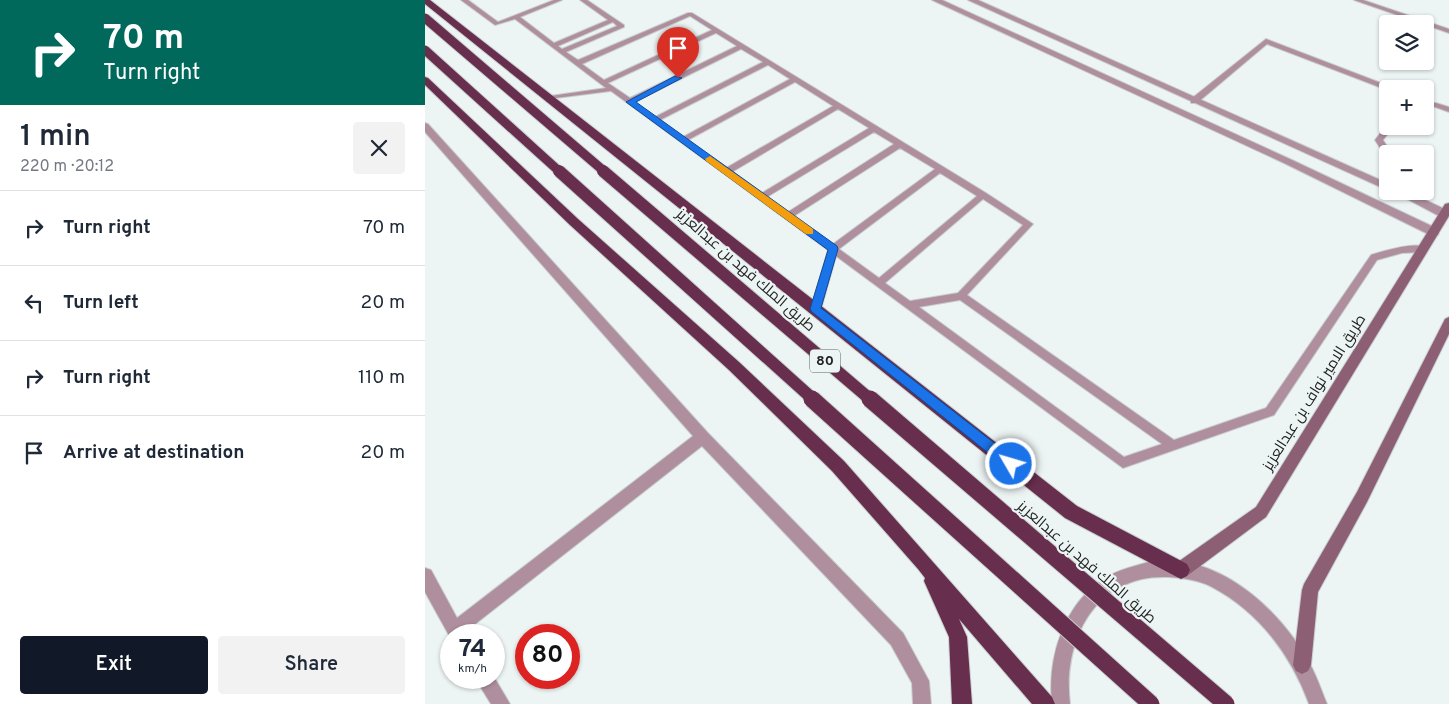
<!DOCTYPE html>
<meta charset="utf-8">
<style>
:root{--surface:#fff;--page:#f2f2f3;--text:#1f2937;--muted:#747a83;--line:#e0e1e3;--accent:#111827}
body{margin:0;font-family:Overpass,Cairo,sans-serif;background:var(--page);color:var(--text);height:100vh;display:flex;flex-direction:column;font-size:19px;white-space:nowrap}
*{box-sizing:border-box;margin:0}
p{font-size:16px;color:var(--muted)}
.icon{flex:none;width:28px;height:28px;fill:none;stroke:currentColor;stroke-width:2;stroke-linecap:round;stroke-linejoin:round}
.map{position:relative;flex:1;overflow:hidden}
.panel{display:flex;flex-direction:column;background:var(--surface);width:425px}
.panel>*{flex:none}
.guide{background:#00695c;color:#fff;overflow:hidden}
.controls{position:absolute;left:954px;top:15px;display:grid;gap:10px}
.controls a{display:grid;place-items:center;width:55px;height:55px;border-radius:5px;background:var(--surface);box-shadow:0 1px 4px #0004;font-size:25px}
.speed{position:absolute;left:15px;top:624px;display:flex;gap:10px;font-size:25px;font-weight:700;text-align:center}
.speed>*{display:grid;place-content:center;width:65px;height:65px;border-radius:50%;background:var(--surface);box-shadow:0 1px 4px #0004;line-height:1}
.speed small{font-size:12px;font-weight:400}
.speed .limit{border:8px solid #d22;background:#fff;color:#111}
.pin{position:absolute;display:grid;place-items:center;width:42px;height:42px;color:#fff;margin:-51px -21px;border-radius:50% 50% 50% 0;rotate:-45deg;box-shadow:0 0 5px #0007}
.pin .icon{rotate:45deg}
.me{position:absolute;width:55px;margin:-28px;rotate:308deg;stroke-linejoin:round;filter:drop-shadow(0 0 4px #0008)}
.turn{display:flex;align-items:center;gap:18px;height:105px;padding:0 20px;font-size:22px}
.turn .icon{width:65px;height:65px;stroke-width:2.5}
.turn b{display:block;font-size:35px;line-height:42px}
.round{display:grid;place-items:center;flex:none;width:52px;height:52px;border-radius:5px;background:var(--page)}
.headline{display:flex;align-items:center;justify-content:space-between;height:85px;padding:0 20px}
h1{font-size:30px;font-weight:600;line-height:38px}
.primary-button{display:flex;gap:10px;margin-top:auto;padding:10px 20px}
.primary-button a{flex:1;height:58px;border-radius:5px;background:var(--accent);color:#fff;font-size:20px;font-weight:600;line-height:58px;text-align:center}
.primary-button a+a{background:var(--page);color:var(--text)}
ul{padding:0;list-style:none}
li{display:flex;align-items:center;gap:15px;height:75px;padding:0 20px;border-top:1px solid var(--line)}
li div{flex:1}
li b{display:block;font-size:19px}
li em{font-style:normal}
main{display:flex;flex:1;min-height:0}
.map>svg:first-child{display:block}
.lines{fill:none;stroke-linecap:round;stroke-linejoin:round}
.service-casing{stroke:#c8cece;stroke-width:2}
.minor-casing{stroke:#c8cece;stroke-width:2}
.tertiary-casing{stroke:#c8cece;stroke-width:2}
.secondary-casing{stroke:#c8cece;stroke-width:2}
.trunk-casing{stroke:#c8cece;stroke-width:2}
.service{fill:#af8f9e;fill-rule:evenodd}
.minor{fill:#af8f9e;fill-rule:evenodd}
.tertiary{fill:#af8f9e;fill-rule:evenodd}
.secondary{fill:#8c5f75;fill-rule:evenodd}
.trunk{fill:#672e4d;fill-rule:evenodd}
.trunk-bridge-far2-casing{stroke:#c8cece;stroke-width:11;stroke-linecap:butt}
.trunk-bridge-far1-casing{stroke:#c8cece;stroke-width:14;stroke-linecap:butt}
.trunk-bridge-casing{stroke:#c8cece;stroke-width:19;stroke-linecap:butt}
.trunk-bridge-far2{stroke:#672e4d;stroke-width:9}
.trunk-bridge-far1{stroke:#672e4d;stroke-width:12}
.trunk-bridge{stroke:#672e4d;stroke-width:17}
.route{fill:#1a73e8;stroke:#114b97}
.slow{fill:#f59e0b}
.labels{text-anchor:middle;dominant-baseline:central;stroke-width:4.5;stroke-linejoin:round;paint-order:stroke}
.shield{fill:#edf4f4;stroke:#5e6161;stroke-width:1}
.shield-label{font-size:14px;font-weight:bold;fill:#202222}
.street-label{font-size:15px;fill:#202222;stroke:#edf4f4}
</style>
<main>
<section class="panel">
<div class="guide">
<div class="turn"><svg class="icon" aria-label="right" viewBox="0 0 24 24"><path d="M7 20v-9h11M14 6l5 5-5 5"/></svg><div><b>70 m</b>Turn right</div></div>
</div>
<div class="headline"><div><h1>1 min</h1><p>220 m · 20:12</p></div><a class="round"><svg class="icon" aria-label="close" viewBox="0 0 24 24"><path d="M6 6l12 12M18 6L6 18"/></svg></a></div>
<ul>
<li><svg class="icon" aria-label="right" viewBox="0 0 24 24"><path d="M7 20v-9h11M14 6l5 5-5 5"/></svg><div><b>Turn right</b></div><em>70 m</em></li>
<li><svg class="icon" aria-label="left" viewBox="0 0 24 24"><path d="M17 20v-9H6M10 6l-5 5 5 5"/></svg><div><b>Turn left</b></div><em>20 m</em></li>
<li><svg class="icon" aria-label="right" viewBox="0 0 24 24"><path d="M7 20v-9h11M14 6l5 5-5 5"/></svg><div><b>Turn right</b></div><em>110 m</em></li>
<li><svg class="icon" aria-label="arrive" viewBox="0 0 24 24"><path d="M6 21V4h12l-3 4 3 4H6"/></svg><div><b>Arrive at destination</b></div><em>20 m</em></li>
</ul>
<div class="primary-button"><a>Exit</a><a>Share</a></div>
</section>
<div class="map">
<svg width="1024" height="704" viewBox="0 0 1024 704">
<rect width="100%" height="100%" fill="#edf4f4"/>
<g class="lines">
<defs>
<path id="service" d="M 36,0 L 43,0 L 73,22 L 129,0 L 137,0 L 95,17 L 129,43 L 183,20 L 155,0 L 162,0 L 199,25 L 199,27 L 141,52 L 153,60 L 263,13 L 267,13 L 561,193 L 608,224 L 542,295 L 749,440 L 841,408 L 946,255 C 958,251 995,240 1003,249 L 999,252 L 977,253 L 952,260 L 849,415 L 698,468 L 411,256 L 396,309 L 394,312 L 388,312 L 386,309 L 403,250 L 186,91 L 123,99 L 123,97 L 125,96 L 181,88 L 90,19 L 70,25 ZM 265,16 L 287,30 L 179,80 L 157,64 ZM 188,22 L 192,26 L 137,49 L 133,46 ZM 291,33 L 312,46 L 205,98 L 183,83 ZM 316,49 L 338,62 L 230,117 L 209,102 ZM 343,65 L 365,79 L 258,137 L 235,120 ZM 370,82 L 408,106 L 301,168 L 263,140 ZM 413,109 L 444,128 L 337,193 L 307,172 ZM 449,132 L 469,144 L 363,212 L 342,197 ZM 475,148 L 510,169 L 408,244 L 369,216 ZM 515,173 L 552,196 L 454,278 L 414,249 ZM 558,199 L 598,225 L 533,293 L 485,301 L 460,283 ZM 535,300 L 737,444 L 699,457 L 494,307 Z
M 929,0 L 938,0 L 1024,29 L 1024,33 Z
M 841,39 L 969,88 L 970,89 L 962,90 L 842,44 L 772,103 L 766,103 L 766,99 Z
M 1000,103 L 1011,103 L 1024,107 L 1024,112 L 1010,107 L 1000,107 Z
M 962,124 L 962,126 L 969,126 L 958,140 L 967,154 L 962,154 L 962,156 L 960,156 L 950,140 Z
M 985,191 L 993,191 L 1001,203 L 1000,205 L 994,205 Z"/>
<path id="minor" d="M 507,0 L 517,0 L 867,160 L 1013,229 L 1014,232 L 1013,235 L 1005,235 L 861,164 Z
M 543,0 L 553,0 L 962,183 L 962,190 Z
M 0,123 L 3,124 L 283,433 L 478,633 L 504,681 L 506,704 L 488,704 L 487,683 L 466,645 L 277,446 L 40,632 L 41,635 L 26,635 L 26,639 L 0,592 L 0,568 L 6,570 L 32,618 L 268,436 L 0,132 Z
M 967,191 L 981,191 L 1024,211 L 1024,216 L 1016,217 Z
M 69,677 L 85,704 L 66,704 L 50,678 Z"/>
<path id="tertiary" d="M 727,561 C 737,561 748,561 758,562 C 813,570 863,621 887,668 C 893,680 897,692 902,704 L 884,704 C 866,655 834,612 787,587 C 774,580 758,578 743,577 C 671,574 637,639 645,704 L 627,704 C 622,658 639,603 680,578 C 694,569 711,566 727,561 Z"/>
<path id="secondary" d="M 1024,203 L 1024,216 L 841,517 L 762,576 L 756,578 L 750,576 L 748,570 L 750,564 L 831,507 L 1020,204 Z
M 1024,317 L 1024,334 L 942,502 L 893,592 L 886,665 L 883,671 L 877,674 L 871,671 L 868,665 L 877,590 L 879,584 L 932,492 L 1020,319 Z"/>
<path id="trunk" d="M 0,0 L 5,0 L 652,506 L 762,564 L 765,570 L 762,576 L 756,579 L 750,576 L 640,518 L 0,4 Z
M 0,77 L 3,78 L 153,219 L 314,362 L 419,461 L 627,697 L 630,704 L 607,704 L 534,619 L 542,637 L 547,704 L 527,704 L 524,637 L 499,581 L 500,578 L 493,569 L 407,471 L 304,370 L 145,225 L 0,85 Z"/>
</defs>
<use href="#service" class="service-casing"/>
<use href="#minor" class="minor-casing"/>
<use href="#tertiary" class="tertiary-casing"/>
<use href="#secondary" class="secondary-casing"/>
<use href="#trunk" class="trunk-casing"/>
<use href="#service" class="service"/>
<use href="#minor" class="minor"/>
<use href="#tertiary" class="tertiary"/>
<use href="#secondary" class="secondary"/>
<use href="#trunk" class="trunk"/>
<defs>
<path id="trunk-bridge-far2" d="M 0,18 L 180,172
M 0,50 L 135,172"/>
<path id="trunk-bridge-far1" d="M 134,171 L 389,400
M 178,171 L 446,400"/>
<path id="trunk-bridge" d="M 387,399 L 726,704
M 445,399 L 801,704"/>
</defs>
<use href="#trunk-bridge-far2" class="trunk-bridge-far2-casing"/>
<use href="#trunk-bridge-far1" class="trunk-bridge-far1-casing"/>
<use href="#trunk-bridge" class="trunk-bridge-casing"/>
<use href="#trunk-bridge-far2" class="trunk-bridge-far2"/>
<use href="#trunk-bridge-far1" class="trunk-bridge-far1"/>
<use href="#trunk-bridge" class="trunk-bridge"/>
</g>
<path class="route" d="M 250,76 L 257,78 L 211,102 L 412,246 L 413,249 L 396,308 L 591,460 L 593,464 L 591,468 L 586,470 L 582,468 L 387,312 L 385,309 L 403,250 L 201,102 Z"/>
<path class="slow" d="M 285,156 L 388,229 L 388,234 L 381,234 L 281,161 L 280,159 Z"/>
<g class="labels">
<rect class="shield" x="385" y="349.5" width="30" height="23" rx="4"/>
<g class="shield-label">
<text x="400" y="361">80</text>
</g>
<g class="street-label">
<text transform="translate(320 271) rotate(41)">طريق الملك فهد بن عبدالعزيز</text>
<text transform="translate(890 393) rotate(-58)">طريق الامير نواف بن عبدالعزيز</text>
<text transform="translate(661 563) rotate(41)">طريق الملك فهد بن عبدالعزيز</text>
</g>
</g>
</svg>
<div class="controls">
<a><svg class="icon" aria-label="layers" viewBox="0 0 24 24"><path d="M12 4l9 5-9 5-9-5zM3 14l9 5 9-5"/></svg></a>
<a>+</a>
<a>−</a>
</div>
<div class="speed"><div>74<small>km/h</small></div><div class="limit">80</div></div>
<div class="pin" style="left:253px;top:78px;background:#d93025"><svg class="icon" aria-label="arrive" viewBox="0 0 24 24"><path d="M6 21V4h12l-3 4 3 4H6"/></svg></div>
<svg class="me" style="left:586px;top:464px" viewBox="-20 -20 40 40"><circle r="17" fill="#1a73e8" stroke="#fff" stroke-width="3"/><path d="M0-11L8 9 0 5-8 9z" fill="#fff"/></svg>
</div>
</main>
